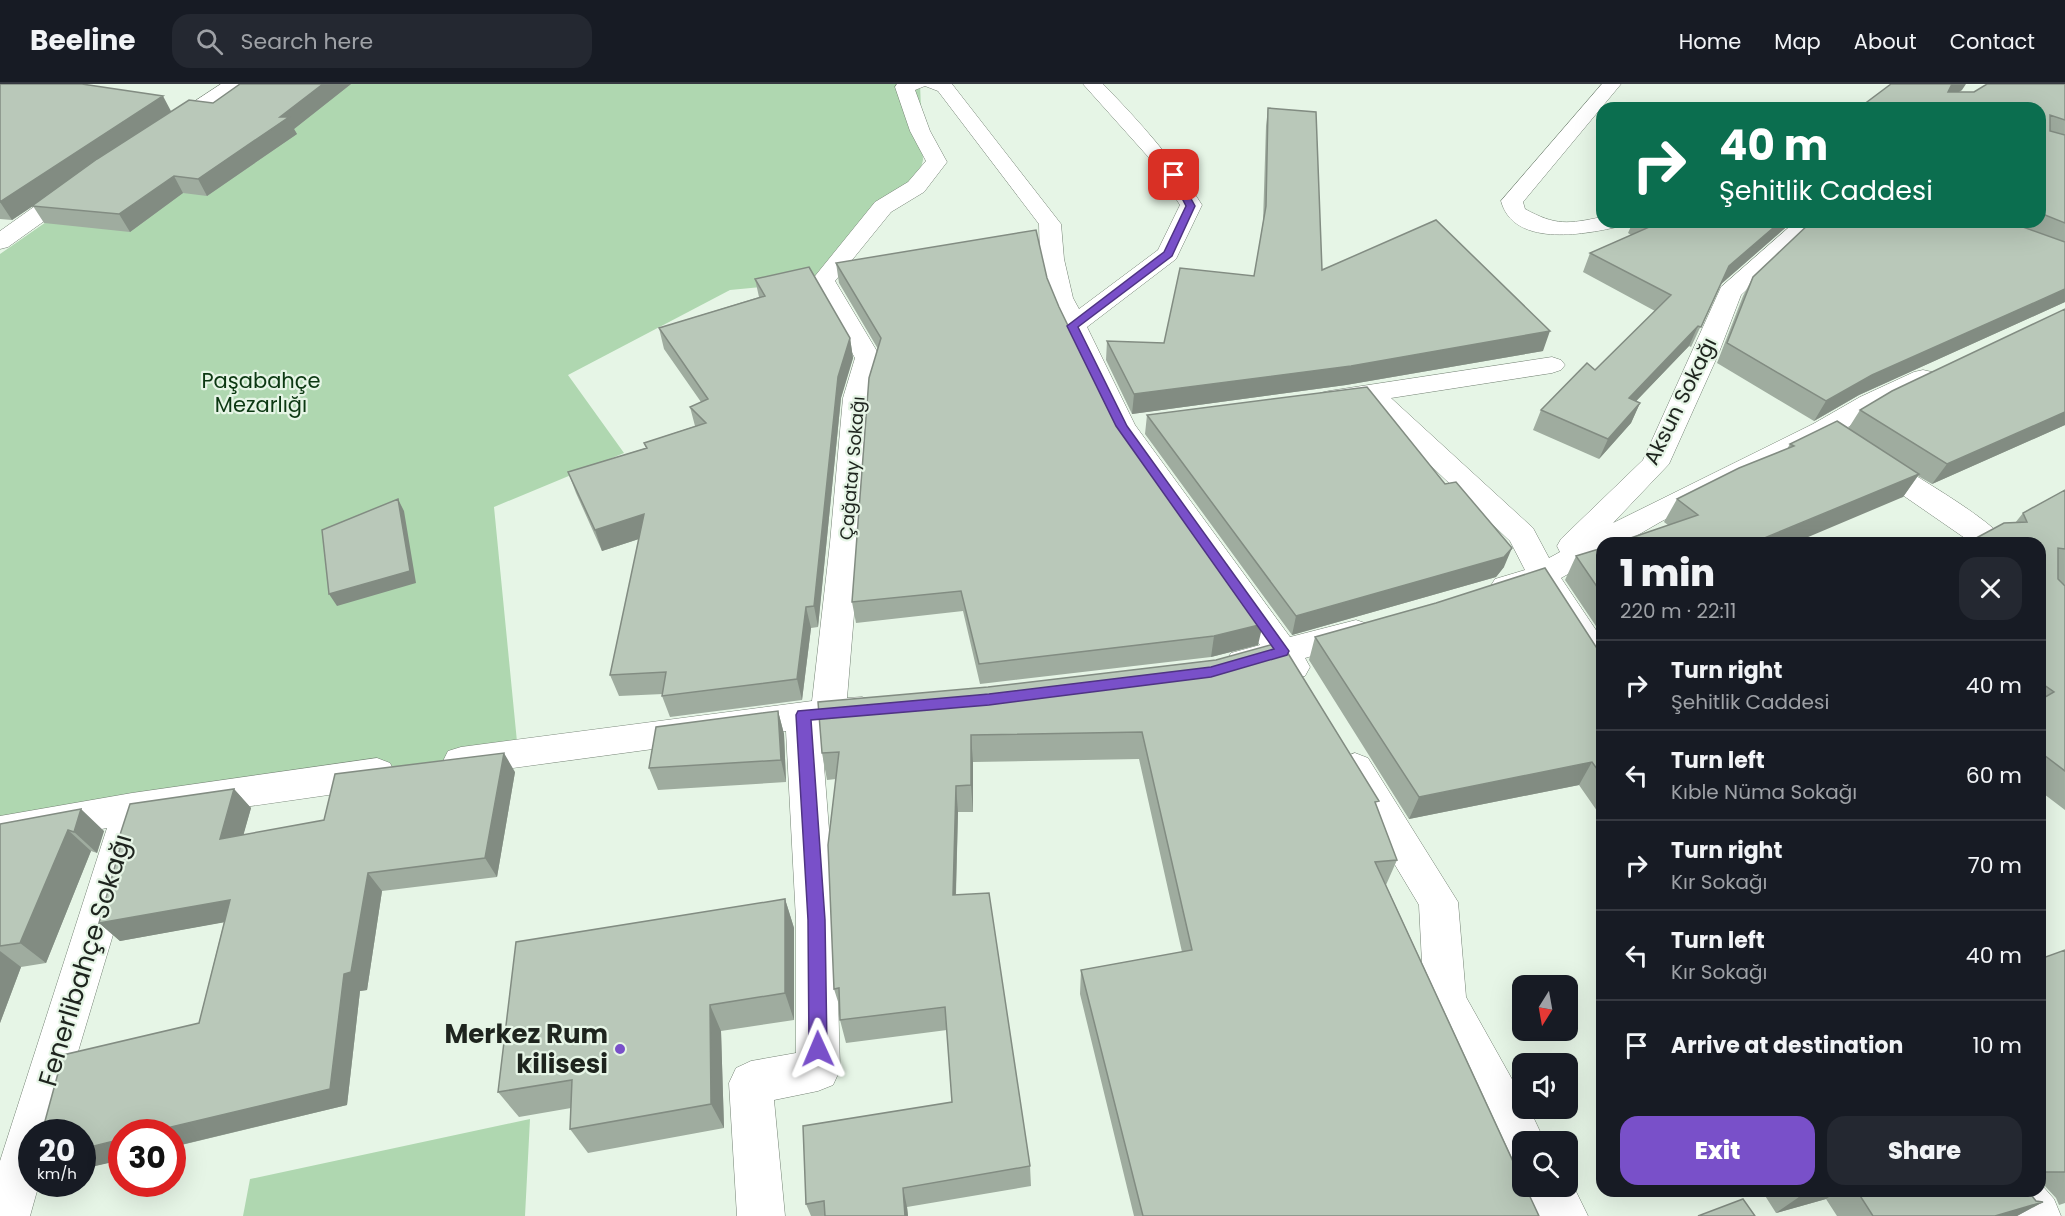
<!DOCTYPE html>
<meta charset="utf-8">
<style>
:root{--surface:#171b24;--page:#242831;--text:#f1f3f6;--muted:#9ea1a6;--line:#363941;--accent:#7950c9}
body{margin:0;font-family:Poppins,sans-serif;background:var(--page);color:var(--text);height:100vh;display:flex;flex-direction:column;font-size:22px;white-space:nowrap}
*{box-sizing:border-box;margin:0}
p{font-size:20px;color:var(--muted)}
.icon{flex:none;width:33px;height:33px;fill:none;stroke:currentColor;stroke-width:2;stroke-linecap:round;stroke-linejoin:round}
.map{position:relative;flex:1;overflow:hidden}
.details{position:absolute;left:1596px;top:453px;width:450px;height:660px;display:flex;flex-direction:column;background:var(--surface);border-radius:18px;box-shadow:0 6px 24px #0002}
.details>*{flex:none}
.top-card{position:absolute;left:1596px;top:18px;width:450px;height:126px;border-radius:18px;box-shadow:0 6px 24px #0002;background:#0b6e4f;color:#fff;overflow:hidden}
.needle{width:39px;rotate:191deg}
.buttons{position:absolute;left:1512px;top:891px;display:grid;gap:12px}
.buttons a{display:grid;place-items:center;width:66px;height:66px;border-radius:12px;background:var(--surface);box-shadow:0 6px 24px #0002;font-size:30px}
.speed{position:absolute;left:18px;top:1035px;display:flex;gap:12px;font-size:30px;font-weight:700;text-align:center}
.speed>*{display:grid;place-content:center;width:78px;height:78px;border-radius:50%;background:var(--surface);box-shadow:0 6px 24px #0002;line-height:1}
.speed small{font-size:15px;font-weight:400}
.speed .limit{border:9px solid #d22;background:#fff;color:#111}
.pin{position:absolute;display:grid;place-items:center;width:51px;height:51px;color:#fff;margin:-26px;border-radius:12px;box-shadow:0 3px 9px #0006}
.me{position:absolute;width:66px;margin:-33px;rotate:359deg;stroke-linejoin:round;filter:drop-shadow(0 0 4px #0008)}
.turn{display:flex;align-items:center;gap:21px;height:126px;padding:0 24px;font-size:27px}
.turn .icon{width:78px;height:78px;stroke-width:2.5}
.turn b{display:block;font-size:42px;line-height:51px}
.round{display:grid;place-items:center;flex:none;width:63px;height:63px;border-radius:18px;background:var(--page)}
.summary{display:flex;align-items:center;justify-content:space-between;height:102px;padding:0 24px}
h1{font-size:36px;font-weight:800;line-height:45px}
.primary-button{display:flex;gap:12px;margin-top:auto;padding:12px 24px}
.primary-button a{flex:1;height:69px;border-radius:18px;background:var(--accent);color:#fff;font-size:24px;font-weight:800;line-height:69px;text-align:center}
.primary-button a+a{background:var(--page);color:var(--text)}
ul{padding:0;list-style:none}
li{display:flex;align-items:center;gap:18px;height:90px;padding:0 24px;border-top:2px solid var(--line)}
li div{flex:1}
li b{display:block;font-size:22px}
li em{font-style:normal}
header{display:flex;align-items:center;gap:36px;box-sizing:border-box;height:84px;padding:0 30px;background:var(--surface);border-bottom:2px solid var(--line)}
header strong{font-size:28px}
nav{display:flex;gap:33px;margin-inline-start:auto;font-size:21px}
.search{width:420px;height:54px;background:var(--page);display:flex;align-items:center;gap:15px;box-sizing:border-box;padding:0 21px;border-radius:18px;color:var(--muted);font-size:22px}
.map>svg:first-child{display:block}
.green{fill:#afd7b0}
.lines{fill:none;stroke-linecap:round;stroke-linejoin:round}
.minor-casing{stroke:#748274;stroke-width:1}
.minor{fill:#fff;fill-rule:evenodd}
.wall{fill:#9fac9f}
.shaded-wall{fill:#828c82}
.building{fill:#b9c8b9;stroke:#828c82;stroke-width:1.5}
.route{fill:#7950c9;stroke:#4f3483;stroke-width:1.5}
.poi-dot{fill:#7950c9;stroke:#e6f5e6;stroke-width:2}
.labels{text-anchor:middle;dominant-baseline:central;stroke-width:4.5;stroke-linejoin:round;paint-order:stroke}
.far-street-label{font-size:18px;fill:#1e241e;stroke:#e6f5e6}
.park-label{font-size:21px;fill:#0c3812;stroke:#e6f5e6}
.street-label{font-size:21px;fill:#1e241e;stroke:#e6f5e6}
.near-street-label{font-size:26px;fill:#1e241e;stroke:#e6f5e6}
.near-poi-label{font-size:26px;font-weight:bold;fill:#1e241e;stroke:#e6f5e6;text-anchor:end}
</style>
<header>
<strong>Beeline</strong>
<div class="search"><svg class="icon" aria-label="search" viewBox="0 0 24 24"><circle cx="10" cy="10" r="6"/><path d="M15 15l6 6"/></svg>Search here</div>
<nav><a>Home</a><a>Map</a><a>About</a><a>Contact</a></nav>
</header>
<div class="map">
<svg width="2065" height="1132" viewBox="0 0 2065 1132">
<rect width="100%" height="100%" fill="#e6f5e6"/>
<path class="green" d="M 245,0 L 920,0 L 923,76 L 916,103 L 823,197 L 730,206 L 568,291 L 624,369 L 494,423 L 518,668 L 0,751 L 0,170 Z
M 530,1035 L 525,1132 L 243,1132 L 250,1095 Z"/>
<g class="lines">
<defs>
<path id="minor" d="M 221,0 L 243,0 L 177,46 L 163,46 L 160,42 L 163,38 Z
M 897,0 L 952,0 L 1061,140 L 1064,175 L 1073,214 L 1079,225 L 1158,166 L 1180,121 L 1151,76 L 1083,0 L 1103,0 C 1140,38 1174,76 1202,121 L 1176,175 L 1087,243 L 1135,341 L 1290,553 L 1356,536 L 1368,540 L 1372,548 L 1368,556 L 1305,574 L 1310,583 L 1305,592 C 1290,596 1283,595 1274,582 L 1243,590 L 1231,587 L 1226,578 L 1231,569 L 1260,561 L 1108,342 L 1064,248 L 1060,242 L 1061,240 L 1049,214 L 1040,175 L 1039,140 L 938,7 L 925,2 L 915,6 L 930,47 L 947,78 L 924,108 L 891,128 L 835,197 L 881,274 L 869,314 L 860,459 L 847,614 L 862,613 L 874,617 L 879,626 L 874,635 L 862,639 L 821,643 L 836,836 L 840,986 L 833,1001 L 818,1007 L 774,1016 L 785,1132 L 737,1132 L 729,999 L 736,984 L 751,977 L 796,969 L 796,836 L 786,647 L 461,691 L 448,687 L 443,677 L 448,667 L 461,663 L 812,617 L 830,459 L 843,314 L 855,274 L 811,197 L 875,118 L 908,98 L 926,77 L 910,47 L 895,3 Z
M 1602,0 L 1621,0 L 1523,118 L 1525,125 C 1556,142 1568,140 1602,133 L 1602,138 L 1620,138 L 1617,143 C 1582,151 1513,163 1501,117 Z
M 74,99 L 82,100 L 85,105 L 82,110 L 8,163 L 0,165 L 0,147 L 66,100 Z
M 1795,138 L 1819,138 L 1741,211 L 1718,271 L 1669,380 L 1613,439 L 1813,340 L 1860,313 L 1914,288 L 1923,286 L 1932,288 L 1936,294 L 1932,300 L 1878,325 L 1833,352 L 1662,437 L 1624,459 L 1602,459 L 1602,471 L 1561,494 L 1602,555 L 1602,595 L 1590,591 L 1536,505 L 1506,514 L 1495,511 L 1490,503 L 1495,495 L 1525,486 L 1510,457 L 1364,318 L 1329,323 L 1320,321 L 1316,315 L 1320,309 L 1329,307 L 1552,273 L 1561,276 L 1565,281 L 1561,286 L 1552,289 L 1391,314 L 1533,444 L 1549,474 L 1560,468 L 1557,462 L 1561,455 L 1643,376 L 1721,203 Z
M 1872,368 L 1882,371 C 1910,389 1992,435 2007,459 L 1972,459 L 1862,383 L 1858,377 L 1862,371 Z
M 1355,669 L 1368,674 L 1458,818 L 1466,913 L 1522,1013 L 1522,1024 L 1529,1024 L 1545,1058 L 1522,1058 L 1522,1080 L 1507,1074 L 1424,917 L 1419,821 L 1337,684 L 1342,674 Z
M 377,674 L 390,679 L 395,689 L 390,699 L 377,704 L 147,737 L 54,1048 L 32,1048 L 32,1100 L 39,1100 L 30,1132 L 0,1132 L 0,1077 L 107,744 L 0,764 L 0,732 L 132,709 Z
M 1568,1091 L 1588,1132 L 1539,1132 L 1525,1102 L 1568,1102 Z
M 2040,1099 L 2054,1115 L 2061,1132 L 2007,1132 L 2000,1123 L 1993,1107 L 2040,1107 Z"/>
</defs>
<use href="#minor" class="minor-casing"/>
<use href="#minor" class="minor"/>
</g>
<path class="wall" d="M 0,0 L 171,28 L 213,19 L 240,0 L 351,0 L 294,45 L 297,50 L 207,112 L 183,109 L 130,148 L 44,139 L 33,122 L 12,136 L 0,135 Z
M 2065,0 L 2065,218 L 1859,311 L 1814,337 L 1717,279 L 1743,212 L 1753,193 L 1811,138 L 2040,138 L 2040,24 L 1859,24 L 1962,6 L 1959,8 L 1974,8 Z
M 1268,24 L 1322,186 L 1543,267 L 1346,301 L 1132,330 L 1106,276 L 1107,257 L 1164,259 L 1254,192 L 1263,138 L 1266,42 Z
M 1633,138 L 1792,138 L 1720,201 L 1691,263 L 1689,262 L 1636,317 L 1640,319 L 1631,339 L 1599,375 L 1533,346 L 1541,326 L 1595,286 L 1655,227 L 1583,188 L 1590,169 L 1631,151 L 1628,149 Z
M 836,179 L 1047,194 L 1059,223 L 1107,322 L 1258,561 L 1211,573 L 980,600 L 963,527 L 856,539 L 852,518 L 878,265 L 839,199 Z
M 755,195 L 850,254 L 853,274 L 841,314 L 818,543 L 811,544 L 802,616 L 670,633 L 662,612 L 663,610 L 619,612 L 610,591 L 639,455 L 602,467 L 576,409 L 568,388 L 646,364 L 644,359 L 695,342 L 690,323 L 701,318 L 664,265 L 659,244 L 759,213 Z
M 2065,225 L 2065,341 L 1932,400 L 1918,392 L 1903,413 L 1668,441 L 1664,438 L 1677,415 L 1787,365 L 1790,360 L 1848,345 L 1860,326 Z
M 1147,331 L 1504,483 L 1496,493 L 1292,551 L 1145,350 Z
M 2065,406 L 2065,726 L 2040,707 L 2040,459 L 2015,439 L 2023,429 Z
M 1602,464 L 1602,551 L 1565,496 L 1576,472 Z
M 1315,553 L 1602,569 L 1602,734 L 1579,701 L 1409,735 L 1309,576 Z
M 1216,576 L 1377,723 L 1397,776 L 1386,801 L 1539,1132 L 1134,1132 L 1080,910 L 1081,886 L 1182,868 L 1139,675 L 973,678 L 973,728 L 958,728 L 956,811 L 1030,1082 L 1031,1102 L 907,1123 L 908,1132 L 811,1132 L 806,1120 L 952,1018 L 947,946 L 846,959 L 840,936 L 840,924 L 834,905 L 836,695 L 827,696 L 822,669 L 988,603 Z
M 778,627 L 784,650 L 786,698 L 658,706 L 649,684 Z
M 515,688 L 497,793 L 382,807 L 367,906 L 360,907 L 347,1021 L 82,1085 L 82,1048 L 199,939 L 224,838 L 120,857 L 99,839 L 120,766 L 116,763 L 234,705 L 251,724 L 243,751 L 324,736 Z
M 0,740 L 104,747 L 97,769 L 91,767 L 46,879 L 21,883 L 0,939 Z
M 785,815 L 794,844 L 794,936 L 721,947 L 724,1044 L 588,1069 L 570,1045 L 571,1024 L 519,1033 L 498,1008 Z
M 2065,866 L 2065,1119 L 2059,1121 L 2056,1114 L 2044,1101 L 2040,1104 L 2040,875 Z
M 1762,1107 L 2028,1107 L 2036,1117 L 2043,1118 L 2017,1132 L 1837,1132 L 1826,1115 L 1776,1129 Z"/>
<path class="shaded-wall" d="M 323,0 L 351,0 L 294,45 L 297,50 L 207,112 L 198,95 Z
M 1952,0 L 1966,0 L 1962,6 L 1942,18 Z
M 163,12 L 172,29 L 12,136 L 0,118 Z
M 174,92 L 183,109 L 130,148 L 119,130 Z
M 1780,138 L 1792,138 L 1720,201 L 1729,182 Z
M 2065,205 L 2065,218 L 1859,311 L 1814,337 L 1826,317 L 1872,291 Z
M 1698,242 L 1689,262 L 1620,334 L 1629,314 Z
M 1550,247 L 1543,267 L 1346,301 L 1132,330 L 1134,310 Z
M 850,254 L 853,274 L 841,314 L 818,543 L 814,522 L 838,293 Z
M 1640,319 L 1631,339 L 1599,375 L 1608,355 Z
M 2065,328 L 2065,341 L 1932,400 L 1947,380 Z
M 1919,390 L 1903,413 L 1794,459 L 1759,459 L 1762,455 Z
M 398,415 L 404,427 L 416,499 L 337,522 L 329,510 Z
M 644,430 L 651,451 L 602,467 L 595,446 Z
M 1512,464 L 1504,483 L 1496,493 L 1292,551 L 1296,532 Z
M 806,523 L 811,544 L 802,616 L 797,595 Z
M 1263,540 L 1258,561 L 1211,573 L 1214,552 Z
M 778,627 L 784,650 L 786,698 L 781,676 Z
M 971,651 L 973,678 L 973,728 L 971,701 Z
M 504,669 L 515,688 L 497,793 L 485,774 Z
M 1592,678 L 1579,701 L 1409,735 L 1419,713 Z
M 956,702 L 958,728 L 955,836 L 953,811 Z
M 234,705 L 251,724 L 237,774 L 220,755 Z
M 81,725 L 104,747 L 97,769 L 74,748 Z
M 68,746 L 91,767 L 46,879 L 20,859 Z
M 368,789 L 382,807 L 367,906 L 360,907 L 347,1021 L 172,1063 L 172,1048 L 150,1048 L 344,890 Z
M 785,815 L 794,844 L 794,936 L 785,909 Z
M 230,816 L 248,834 L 120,857 L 99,839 Z
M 0,867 L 21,883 L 0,939 Z
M 710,921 L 721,947 L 724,1044 L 711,1020 Z
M 122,1055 L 122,1076 L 82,1085 L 82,1065 Z
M 903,1104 L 907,1123 L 908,1132 L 905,1132 Z
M 1821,1107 L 1838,1107 L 1826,1115 L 1776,1129 L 1799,1113 Z
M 2043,1118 L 2017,1132 L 1995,1132 Z"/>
<path class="building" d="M 0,0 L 82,0 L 163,12 L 0,118 Z
M 240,0 L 323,0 L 280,33 L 289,33 L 198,95 L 174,92 L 119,130 L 32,122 L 97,75 L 189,16 L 213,19 Z
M 1891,0 L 1952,0 L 1948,8 L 1974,8 L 1987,0 L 2065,0 L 2065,36 L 2050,31 L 2050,47 L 2065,51 L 2065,139 L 2040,129 L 2040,24 L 1859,24 Z
M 1268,24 L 1316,28 L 1322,186 L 1436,136 L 1550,247 L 1351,282 L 1134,310 L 1107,257 L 1164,259 L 1180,184 L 1254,192 L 1266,122 Z
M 1649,138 L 1780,138 L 1729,182 L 1701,243 L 1698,242 L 1629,314 L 1640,319 L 1608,355 L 1541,326 L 1587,279 L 1595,286 L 1671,211 L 1590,169 L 1654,141 Z
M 1811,138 L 2009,138 L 2065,158 L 2065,205 L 1872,291 L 1826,317 L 1727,259 L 1753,193 Z
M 1036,146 L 1047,194 L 1059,223 L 1107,322 L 1263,540 L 1214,552 L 979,580 L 961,507 L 852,518 L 869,294 L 881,254 L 836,179 Z
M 809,183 L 850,254 L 838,293 L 814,522 L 806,523 L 797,595 L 662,612 L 666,588 L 610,591 L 644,430 L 595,446 L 568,388 L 647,364 L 644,359 L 706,339 L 690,323 L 708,315 L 659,244 L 765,212 L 755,195 Z
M 2065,225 L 2065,328 L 1947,380 L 1860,326 L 1892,307 Z
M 1367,303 L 1445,400 L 1456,398 L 1512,464 L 1504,473 L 1296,532 L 1147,331 Z
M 1837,337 L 1919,390 L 1762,455 L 1766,459 L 1616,459 L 1698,431 L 1677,415 L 1739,384 L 1794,362 L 1790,360 Z
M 2065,406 L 2065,465 L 2058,464 L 2058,495 L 2065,502 L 2065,687 L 2040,668 L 2040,616 L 2054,608 L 2040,598 L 2040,459 L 1967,459 L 2004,439 L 2027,438 L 2023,429 Z
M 398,415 L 410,487 L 329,510 L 322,446 Z
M 1602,464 L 1602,510 L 1576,472 Z
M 1545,484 L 1600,569 L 1602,569 L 1602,692 L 1592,678 L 1419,713 L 1315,553 L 1436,519 Z
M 1281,558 L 1379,717 L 1375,718 L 1397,776 L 1375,778 L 1522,1097 L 1522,1102 L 1525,1102 L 1539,1132 L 1143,1132 L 1081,886 L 1192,866 L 1142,648 L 971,651 L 971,701 L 956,702 L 953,811 L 989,809 L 1030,1082 L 903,1104 L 905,1132 L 825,1132 L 824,1117 L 806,1120 L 803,1042 L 952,1018 L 945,923 L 840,936 L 839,904 L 834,905 L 828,761 L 839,668 L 822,669 L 818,618 L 988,603 L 1216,576 Z
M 778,627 L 781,676 L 649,684 L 656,643 Z
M 504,669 L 485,774 L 368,789 L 351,888 L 344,890 L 330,1005 L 150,1048 L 122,1048 L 122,1055 L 82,1065 L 82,1048 L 42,1048 L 63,971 L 199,939 L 230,816 L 99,839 L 120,764 L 116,763 L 130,720 L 234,705 L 220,755 L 324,736 L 335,690 Z
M 81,725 L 74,748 L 68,746 L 20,859 L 0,862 L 0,740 Z
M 785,815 L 785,909 L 710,921 L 711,1020 L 570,1045 L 572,996 L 498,1008 L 516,858 Z
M 2065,866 L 2065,1088 L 2040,1088 L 2040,875 Z
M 1795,1107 L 1821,1107 L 1799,1113 Z
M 1857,1107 L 2028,1107 L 2036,1117 L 2043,1118 L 1995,1132 L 1873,1132 Z
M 1743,1115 L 1755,1132 L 1698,1132 Z"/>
<path class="route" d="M 1171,89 L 1177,89 L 1195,122 L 1172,172 L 1078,243 L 1127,342 L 1289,567 L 1287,571 L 1211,593 L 989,621 L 811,636 L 825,836 L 827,965 L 824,971 L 818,973 L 812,971 L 809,965 L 808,836 L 796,631 L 798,627 L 989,610 L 1211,583 L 1274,565 L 1116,342 L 1067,242 L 1164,168 L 1186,122 L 1170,91 Z"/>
<circle class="poi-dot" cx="620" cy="965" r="6"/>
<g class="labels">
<g class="far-street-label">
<text transform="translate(852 384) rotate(-85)">Çağatay Sokağı</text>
</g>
<g class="park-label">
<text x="261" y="296">Paşabahçe<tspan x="261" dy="24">Mezarlığı</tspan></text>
</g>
<g class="street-label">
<text transform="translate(1680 317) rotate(-64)">Aksun Sokağı</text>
</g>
<g class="near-street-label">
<text transform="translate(85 876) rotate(-73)">Fenerlibahçe Sokağı</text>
</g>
<g class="near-poi-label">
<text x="608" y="950">Merkez Rum<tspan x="608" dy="30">kilisesi</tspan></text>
</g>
</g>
</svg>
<div class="buttons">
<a><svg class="needle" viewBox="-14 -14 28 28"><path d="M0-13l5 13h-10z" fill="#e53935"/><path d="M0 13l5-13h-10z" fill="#9ea1a6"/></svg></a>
<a><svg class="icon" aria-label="sound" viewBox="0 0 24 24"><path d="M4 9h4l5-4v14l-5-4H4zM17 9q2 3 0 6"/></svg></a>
<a><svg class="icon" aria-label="search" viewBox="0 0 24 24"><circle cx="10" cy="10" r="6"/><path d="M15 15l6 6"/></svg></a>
</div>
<div class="speed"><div>20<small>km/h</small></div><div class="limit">30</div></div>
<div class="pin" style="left:1174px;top:91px;background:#d93025"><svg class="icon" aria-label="arrive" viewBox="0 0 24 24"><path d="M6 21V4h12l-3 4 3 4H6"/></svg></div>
<svg class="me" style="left:818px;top:965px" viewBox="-20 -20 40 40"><path d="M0-17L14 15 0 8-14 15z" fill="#7950c9" stroke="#fff" stroke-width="4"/></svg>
<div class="top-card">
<div class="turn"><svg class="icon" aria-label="right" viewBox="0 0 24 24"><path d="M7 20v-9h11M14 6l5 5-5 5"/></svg><div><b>40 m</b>Şehitlik Caddesi</div></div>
</div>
<section class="details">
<div class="summary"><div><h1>1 min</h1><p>220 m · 22:11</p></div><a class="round"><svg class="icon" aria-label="close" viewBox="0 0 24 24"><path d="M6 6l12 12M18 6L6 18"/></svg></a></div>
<ul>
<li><svg class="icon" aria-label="right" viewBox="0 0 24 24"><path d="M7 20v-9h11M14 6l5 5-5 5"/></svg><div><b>Turn right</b><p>Şehitlik Caddesi</p></div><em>40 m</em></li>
<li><svg class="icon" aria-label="left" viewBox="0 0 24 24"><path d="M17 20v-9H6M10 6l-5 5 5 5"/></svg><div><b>Turn left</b><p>Kıble Nüma Sokağı</p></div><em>60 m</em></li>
<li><svg class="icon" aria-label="right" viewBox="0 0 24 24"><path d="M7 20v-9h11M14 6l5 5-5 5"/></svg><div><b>Turn right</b><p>Kır Sokağı</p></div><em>70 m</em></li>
<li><svg class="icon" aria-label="left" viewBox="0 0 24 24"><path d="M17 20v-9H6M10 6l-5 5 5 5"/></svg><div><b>Turn left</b><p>Kır Sokağı</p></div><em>40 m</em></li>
<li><svg class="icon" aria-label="arrive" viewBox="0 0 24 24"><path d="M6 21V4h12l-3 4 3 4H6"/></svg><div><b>Arrive at destination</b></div><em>10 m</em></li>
</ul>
<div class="primary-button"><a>Exit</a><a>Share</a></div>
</section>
</div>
